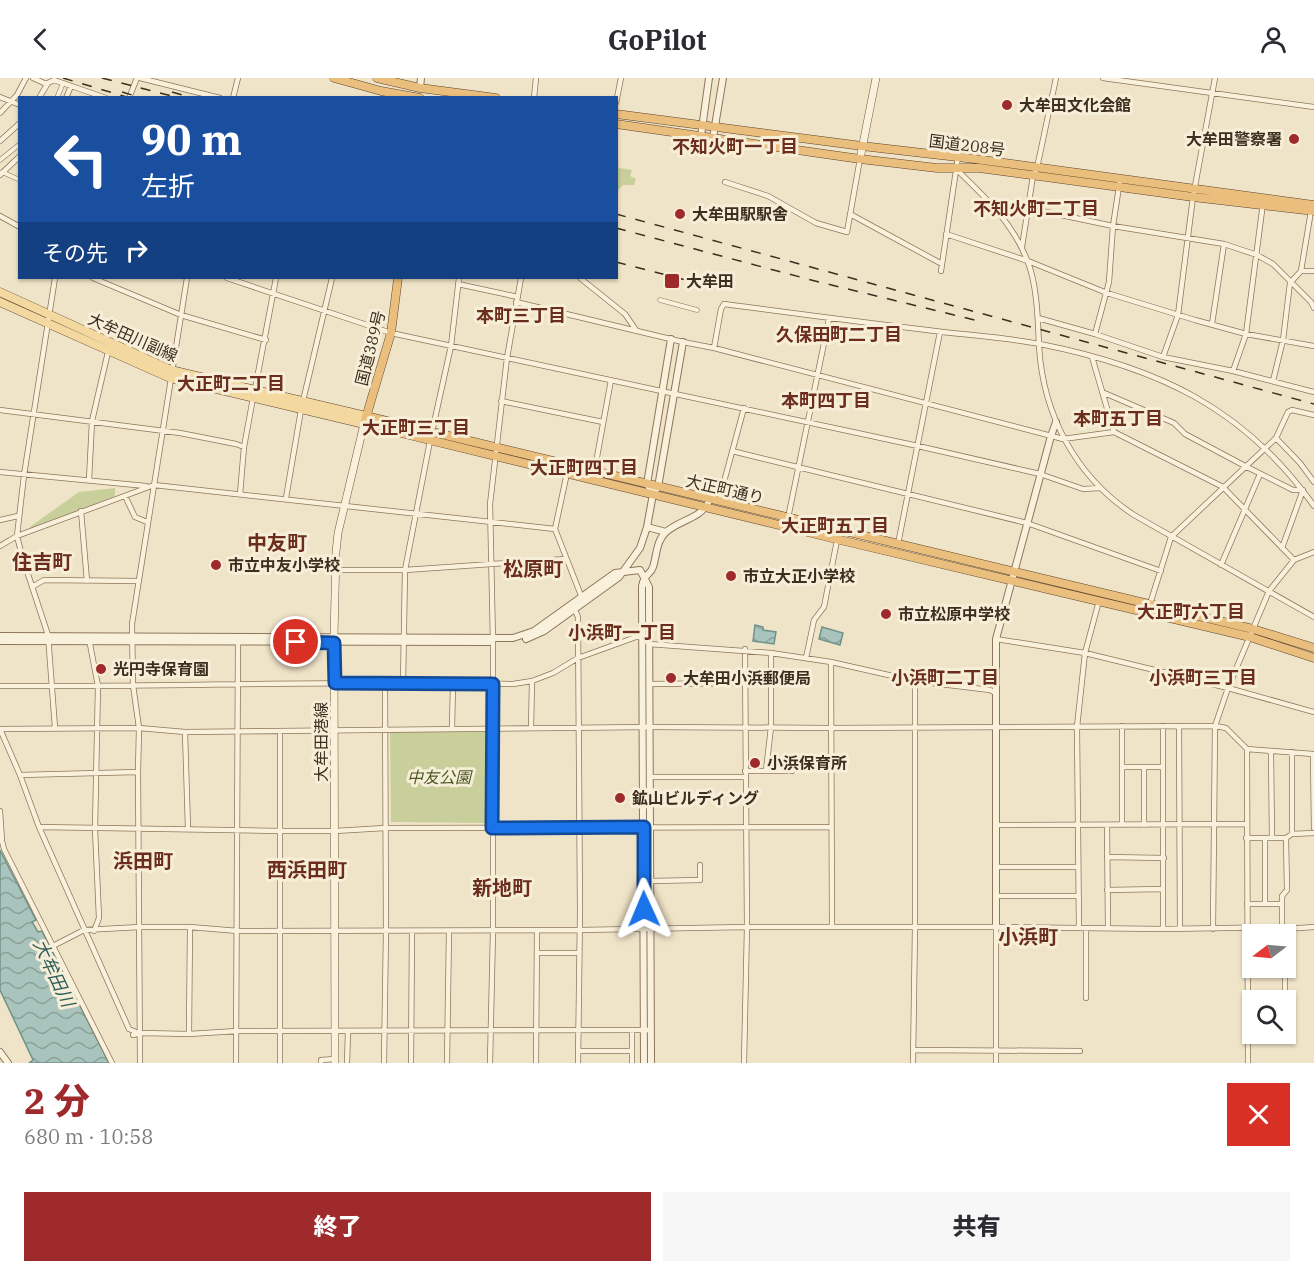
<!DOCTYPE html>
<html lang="ja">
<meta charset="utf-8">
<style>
:root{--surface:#fff;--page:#f7f7f7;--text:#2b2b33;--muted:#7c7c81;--accent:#9e2a2b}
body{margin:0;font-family:"IBM Plex Serif","Noto Sans JP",serif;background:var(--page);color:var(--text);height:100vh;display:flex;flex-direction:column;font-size:22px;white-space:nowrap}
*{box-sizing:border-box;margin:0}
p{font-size:20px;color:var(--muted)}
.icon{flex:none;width:33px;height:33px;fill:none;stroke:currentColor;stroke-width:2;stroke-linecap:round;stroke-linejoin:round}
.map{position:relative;height:985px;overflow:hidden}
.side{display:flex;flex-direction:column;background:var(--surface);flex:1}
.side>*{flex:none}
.hud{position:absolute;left:18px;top:18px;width:600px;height:183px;border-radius:0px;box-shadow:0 2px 4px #0004;background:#1a4fa0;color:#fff;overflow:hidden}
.needle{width:39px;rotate:254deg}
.fabs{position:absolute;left:1242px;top:846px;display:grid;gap:12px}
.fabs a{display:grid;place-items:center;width:54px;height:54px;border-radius:0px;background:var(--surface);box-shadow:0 2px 4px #0004;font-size:30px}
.pin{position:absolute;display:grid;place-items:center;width:51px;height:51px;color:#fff;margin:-26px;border:3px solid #fff;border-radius:50%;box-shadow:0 2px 6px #0007}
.me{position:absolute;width:66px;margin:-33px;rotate:359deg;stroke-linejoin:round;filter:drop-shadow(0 0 4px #0008)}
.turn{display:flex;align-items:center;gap:21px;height:126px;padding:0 24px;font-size:27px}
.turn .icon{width:78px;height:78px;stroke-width:2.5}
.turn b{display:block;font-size:42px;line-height:51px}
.then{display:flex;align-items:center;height:57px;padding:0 24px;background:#0003;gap:12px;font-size:22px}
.round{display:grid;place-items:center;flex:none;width:63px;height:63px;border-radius:0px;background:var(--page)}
.summary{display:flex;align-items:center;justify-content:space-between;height:102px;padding:0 24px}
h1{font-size:36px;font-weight:800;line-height:45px;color:var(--accent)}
.cta{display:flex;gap:12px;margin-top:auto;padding:12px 24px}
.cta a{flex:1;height:69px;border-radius:0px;background:var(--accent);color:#fff;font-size:24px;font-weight:800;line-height:69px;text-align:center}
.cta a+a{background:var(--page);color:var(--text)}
header{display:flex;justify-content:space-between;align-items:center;height:78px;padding:0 24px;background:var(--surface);font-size:27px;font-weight:800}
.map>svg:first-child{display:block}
.park{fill:#c9cf9b}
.water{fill:url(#water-waves);stroke:#6f938a;stroke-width:1.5}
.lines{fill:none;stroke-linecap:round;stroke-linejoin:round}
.pedestrian-casing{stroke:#8d765c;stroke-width:5}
.minor-casing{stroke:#8d765c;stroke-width:6}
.tertiary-casing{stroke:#8d765c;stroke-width:8}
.secondary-casing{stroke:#6f573f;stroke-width:8}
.primary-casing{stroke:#5b4430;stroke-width:9}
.trunk-casing{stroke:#5b4430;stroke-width:9}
.pedestrian{stroke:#faf1dc;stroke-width:4}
.minor{stroke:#faf1dc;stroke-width:4.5}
.tertiary{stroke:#faf1dc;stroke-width:6}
.secondary{stroke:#faf1dc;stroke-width:7}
.primary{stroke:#f3d9a0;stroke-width:8}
.trunk{stroke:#eabe7c;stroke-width:8}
.rail{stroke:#3d2e20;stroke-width:1.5;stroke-dasharray:10 10;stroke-linecap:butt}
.route-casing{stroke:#114b97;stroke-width:15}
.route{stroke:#1a73e8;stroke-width:10}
.poi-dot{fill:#9e2a2b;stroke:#f7eed8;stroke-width:2}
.labels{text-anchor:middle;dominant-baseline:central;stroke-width:6;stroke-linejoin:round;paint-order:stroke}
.poi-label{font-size:16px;font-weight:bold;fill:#3d2e20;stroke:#f7eed8;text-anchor:start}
.street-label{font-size:16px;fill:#3d2e20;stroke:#f7eed8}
.park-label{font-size:16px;font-style:italic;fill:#4d5a26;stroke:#f7eed8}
.neighbourhood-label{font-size:18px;font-weight:bold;fill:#6b2e1e;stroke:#f7eed8}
.water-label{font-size:18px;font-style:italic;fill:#2f5d5a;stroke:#f7eed8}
.quarter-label{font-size:20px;font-weight:bold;fill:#6b2e1e;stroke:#f7eed8}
</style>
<header><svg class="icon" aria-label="back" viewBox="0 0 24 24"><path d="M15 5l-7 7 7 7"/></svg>GoPilot<svg class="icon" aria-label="person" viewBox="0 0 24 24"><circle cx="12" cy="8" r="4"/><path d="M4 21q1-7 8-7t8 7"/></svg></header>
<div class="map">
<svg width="1314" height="985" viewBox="0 0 1314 985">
<defs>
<pattern id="water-waves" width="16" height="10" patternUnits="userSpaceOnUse" patternTransform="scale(1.5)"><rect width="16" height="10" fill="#a9c4bc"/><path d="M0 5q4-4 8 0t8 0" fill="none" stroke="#8ba098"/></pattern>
</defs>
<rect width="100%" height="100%" fill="#f0e4c8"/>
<path class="park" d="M 616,85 L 619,90 L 632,92 L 630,98 L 636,101 L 634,107 L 623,107 L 617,113 Z
M 115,410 L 115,418 L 27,454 L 31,448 L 79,414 Z
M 390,653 L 489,654 L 488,745 L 391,744 Z"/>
<path class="water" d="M 755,547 L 763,549 L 763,552 L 776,554 L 774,566 L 753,563 Z
M 822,549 L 843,555 L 840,567 L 819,561 Z
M 0,772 L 36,842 L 32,844 L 38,854 L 42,853 L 109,985 L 29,985 L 33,982 L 0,912 Z"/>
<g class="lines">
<defs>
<path id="pedestrian" d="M 57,20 L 63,5
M 0,82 L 20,66
M 2,94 L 20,102
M 660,222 L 697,232"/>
<path id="minor" d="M 33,0 L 44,5 L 48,5
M 140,0 L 220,20
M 1103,0 L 1314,29
M 0,19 L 20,27
M 39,20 L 48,5 L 54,2 L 106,20
M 66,20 L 71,8
M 129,20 L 137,0
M 233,20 L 238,0
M 534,20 L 536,0
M 616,25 L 621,0
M 0,35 L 17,17 L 26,0
M 0,63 L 20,45
M 957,92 C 985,119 1013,145 1027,182 C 1037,205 1038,242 1039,268 C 1043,337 1076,399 1134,437 L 1314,539
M 0,97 L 20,78
M 725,104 L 768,118 L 816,145 L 847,154 L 860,81
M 1028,130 L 1113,148 L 1224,166 L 1257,177 L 1273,186 L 1311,224 L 1314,230
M 850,136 L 942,186
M 0,138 L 20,149
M 946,156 L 1028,183 L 1107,215 L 1195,242 L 1246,256 L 1314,268
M 1022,169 L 1033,98 L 1037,90 L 1056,0
M 941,193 L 958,79
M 1301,193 L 1314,193
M 55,200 L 24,397 L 17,458 L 22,478 L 48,557 L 55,650
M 93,200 L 181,237 L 266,262
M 227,200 L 391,255 L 918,368 L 1040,396 L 1083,411 L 1100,410
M 580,200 L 625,236 L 636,252
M 458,206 L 518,219
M 516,224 L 683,264 L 714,270 L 1063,361 L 1114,354 L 1223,409 L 1294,482
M 1038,240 L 1095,256 L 1163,279 L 1233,293 L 1314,314
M 1212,246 L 1224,166
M 1095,256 L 1109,204 L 1113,148 L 1120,102
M 714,270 L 721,231 L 724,226 C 792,235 859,244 927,252 C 964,257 1003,259 1040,266 C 1156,289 1244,329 1314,428
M 1092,279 L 1114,354
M 1163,279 L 1178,237 L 1193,119 L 1215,0
M 1233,293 L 1246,256 L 1263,125
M 1273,303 L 1283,262 L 1290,205 L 1301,193 L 1311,133
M 255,311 L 276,200
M 1102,314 L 1174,345 L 1185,356 L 1245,388 L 1293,412 L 1303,412 L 1282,470
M 303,323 L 332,200
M 501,323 L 603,344
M 0,332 L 180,355 L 236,366 L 244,369
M 1276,360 L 1300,385 L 1314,404
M 732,373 L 1027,445 L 1161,493
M 0,394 L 146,408
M 567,395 L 555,451 L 582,520
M 593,401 L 611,302
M 89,402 L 92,343 L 108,274
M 240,416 L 244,369 L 253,320
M 125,418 L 135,439 L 147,444
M 286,420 L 301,332
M 719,422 L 744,330
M 81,433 L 87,503
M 788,440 L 829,241
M 0,442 L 18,438
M 898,466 L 940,254
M 0,468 L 17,458 L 154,407 L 555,451
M 1221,487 L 1260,396
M 335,492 L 405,492 L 566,481
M 32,509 L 44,502 L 137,503
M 1150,526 L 1171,459 L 1276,360 L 1288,334 L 1292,332 L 1314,337
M 574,530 L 578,539 L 580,834 L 578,985
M 89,561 L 98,608 L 95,751 L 99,840 L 94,853
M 996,561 L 1085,575 L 1228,610 L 1314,634
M 806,580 L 814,542 L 824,529 L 839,452
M 831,584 L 832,849
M 403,606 L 405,492 L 430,363 L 451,268 L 459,200
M 649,606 L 745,605
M 0,608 C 171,609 342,602 513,606 L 532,603 L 553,595 L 578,580 L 636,559 L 642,559 L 649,566 L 771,575 L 831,584 L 915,603 L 990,612 L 996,615
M 1163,648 L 1163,851
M 1179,648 L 1180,851
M 452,650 L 453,606
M 531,650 L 532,603
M 280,653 L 280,985
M 185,654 L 188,751
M 1247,671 L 1313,676
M 1271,673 L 1272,760
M 1292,674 L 1292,756
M 1313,676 L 1314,750
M 1122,689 L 1163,689
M 745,693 L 792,693
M 766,693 L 771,649 L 771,575
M 20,697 L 138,694
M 650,699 L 745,699
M 0,733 L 2,763 L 4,771 L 112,985
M 996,747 L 1247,746
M 1107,747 L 1108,850
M 1122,747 L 1122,648
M 1144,747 L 1144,689
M 39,749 L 280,753 L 335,753 L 385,750 L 831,749
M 1246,760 L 1286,760 L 1292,756 L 1314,755
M 1265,760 L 1265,826
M 1107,779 L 1164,780
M 996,789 L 1078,789
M 651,803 L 700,802 L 700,787
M 1107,812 L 1163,811
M 996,818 L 1078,818
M 1247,826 L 1281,826
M 996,849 L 996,985
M 1282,849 L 1282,818 L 1287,812 L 1286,760
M 1079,850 L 1077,649 L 1085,575 L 1099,523
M 1213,851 L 1215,648 L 1228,610 L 1269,513 L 1294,482 L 1314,474
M 53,868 L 84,852 L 140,849 L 190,849 L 238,853 L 580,852 L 747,849 L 996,849 L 1163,851 L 1282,849 L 1285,851 L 1314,849
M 537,875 L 579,875
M 1086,920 L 1086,850
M 1285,922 L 1285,890
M 651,952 L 237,953 L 189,956 L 141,955 L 133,957 L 136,954 L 129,951 L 39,749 L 20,697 L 0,651 L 139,650 L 185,654 L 650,649 L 830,650 L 1215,648 L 1226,650 L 1247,671 L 1248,985
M 189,956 L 190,849
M 913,972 L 1080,973
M 578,973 L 632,973
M 140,985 L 138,694 L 139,650 L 133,607 L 132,546 L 187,200
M 236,985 L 238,564
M 321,985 L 321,982 L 335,981
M 347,985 L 348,953
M 384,985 L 386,853 L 385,605
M 411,985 L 412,853
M 447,985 L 449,853
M 490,985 L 493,853 L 493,564 L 490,426 L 507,280 L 521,200
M 536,985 L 537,853
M 632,985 L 632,952
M 744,985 L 747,849 L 745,571
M 913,985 L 915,849 L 915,603"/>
<path id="tertiary" d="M 420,10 L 421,0
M 701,58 L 709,0
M 713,60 L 723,0
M 653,416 L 647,406 L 671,261
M 647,449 L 666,454
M 0,558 L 513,560 L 534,553 L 615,495 L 640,492 L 649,509 L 649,527 L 651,985
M 526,561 L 544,553 L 619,499 L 640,470 L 647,449 L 653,416 L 658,409 L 683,264
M 0,563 L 489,564
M 996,849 L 996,561 L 1051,358 L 1056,344
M 0,974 L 8,985
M 644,985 L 642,508 C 645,494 650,498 653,489 C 657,477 656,463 666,454 C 681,441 702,441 710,421"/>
<path id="secondary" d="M 860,81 L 876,0
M 335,985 L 334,559 L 336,474 L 338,455 L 364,346"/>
<path id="primary" d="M 0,214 L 171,292 L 366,338
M 0,224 L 170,300 L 364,346"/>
<path id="trunk" d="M 334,0 L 381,13 L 420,20
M 377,0 L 420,10 L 496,20
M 616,36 L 862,68 L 975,81 L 1314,127
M 616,46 L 860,81 L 937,90 L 979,90 L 1193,119 L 1314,133
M 398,200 L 391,255 L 364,346 L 836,461 L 1250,559 L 1314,580
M 366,338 L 1253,551 L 1314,570"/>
</defs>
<use href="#pedestrian" class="pedestrian-casing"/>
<use href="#minor" class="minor-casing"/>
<use href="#tertiary" class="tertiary-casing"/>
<use href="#secondary" class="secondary-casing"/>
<use href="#primary" class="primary-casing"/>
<use href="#trunk" class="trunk-casing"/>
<use href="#pedestrian" class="pedestrian"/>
<use href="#minor" class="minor"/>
<use href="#tertiary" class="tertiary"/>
<use href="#secondary" class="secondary"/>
<use href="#primary" class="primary"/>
<use href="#trunk" class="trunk"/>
<path class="rail" d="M 63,0 L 130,20
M 102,0 L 179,20
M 122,14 L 142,20
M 172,14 L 193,20
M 616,136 L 1314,326
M 616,150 L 815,203 L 983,244
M 616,184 L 690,203"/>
</g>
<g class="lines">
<defs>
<path id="route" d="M 296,564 L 334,565 L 335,605 L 493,606 L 492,750 L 644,749 L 644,831"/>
</defs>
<use href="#route" class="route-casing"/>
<use href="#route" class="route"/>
</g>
<g class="poi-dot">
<circle cx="1007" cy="27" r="6"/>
<circle cx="1294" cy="61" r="6"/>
<circle cx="680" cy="136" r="6"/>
<rect x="664" y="195" width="16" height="16" rx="3"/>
<circle cx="216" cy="487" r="6"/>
<circle cx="731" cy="498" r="6"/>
<circle cx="886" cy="536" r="6"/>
<circle cx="101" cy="591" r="6"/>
<circle cx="671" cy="600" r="6"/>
<circle cx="755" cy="685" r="6"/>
<circle cx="620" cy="720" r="6"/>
</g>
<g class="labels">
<g class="poi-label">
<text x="1019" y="27">大牟田文化会館</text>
<text x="1282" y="61" text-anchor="end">大牟田警察署</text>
<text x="692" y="136">大牟田駅駅舎</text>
<text x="686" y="203">大牟田</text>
<text x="228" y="487">市立中友小学校</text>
<text x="743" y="498">市立大正小学校</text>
<text x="898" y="536">市立松原中学校</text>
<text x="113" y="591">光円寺保育園</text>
<text x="683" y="600">大牟田小浜郵便局</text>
<text x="767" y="685">小浜保育所</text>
<text x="632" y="720">鉱山ビルディング</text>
</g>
<g class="street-label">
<text transform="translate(967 67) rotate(7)">国道208号</text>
<text transform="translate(133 259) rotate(24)">大牟田川副線</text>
<text transform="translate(370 270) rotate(-76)">国道389号</text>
<text transform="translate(725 411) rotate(13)">大正町通り</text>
<text transform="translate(321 664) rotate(-90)">大牟田港線</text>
</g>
<g class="park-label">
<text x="439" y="699">中友公園</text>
</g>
<g class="neighbourhood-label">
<text x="735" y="68">不知火町一丁目</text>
<text x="1036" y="130">不知火町二丁目</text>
<text x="521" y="237">本町三丁目</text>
<text x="839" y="256">久保田町二丁目</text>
<text x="231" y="305">大正町二丁目</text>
<text x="826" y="322">本町四丁目</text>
<text x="1118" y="340">本町五丁目</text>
<text x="416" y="349">大正町三丁目</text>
<text x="584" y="389">大正町四丁目</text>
<text x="835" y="447">大正町五丁目</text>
<text x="1191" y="533">大正町六丁目</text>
<text x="622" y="554">小浜町一丁目</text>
<text x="945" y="599">小浜町二丁目</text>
<text x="1203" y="599">小浜町三丁目</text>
</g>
<g class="water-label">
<text transform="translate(54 895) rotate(65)">大牟田川</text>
</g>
<g class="quarter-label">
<text x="277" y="464">中友町</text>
<text x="42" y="483">住吉町</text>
<text x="533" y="490">松原町</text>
<text x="143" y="782">浜田町</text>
<text x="307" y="791">西浜田町</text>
<text x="502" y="809">新地町</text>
<text x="1028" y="858">小浜町</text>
</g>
</g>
</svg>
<div class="fabs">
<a><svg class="needle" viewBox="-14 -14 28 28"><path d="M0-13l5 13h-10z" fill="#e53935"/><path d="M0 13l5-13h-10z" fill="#7c7c81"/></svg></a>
<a><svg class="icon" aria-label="search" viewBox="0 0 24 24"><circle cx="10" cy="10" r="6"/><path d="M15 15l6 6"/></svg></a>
</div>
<div class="pin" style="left:296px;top:564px;background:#d93025"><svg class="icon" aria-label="arrive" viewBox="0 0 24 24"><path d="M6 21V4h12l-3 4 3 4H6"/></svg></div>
<svg class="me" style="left:644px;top:831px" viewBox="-20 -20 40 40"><path d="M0-17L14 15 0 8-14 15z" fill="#1a73e8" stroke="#fff" stroke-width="4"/></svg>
<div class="hud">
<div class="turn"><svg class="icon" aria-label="left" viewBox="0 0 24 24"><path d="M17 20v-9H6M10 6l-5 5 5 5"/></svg><div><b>90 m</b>左折</div></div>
<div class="then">その先<svg class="icon" aria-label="right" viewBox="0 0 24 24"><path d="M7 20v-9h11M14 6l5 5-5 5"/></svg></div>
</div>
</div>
<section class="side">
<div class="summary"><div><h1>2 分</h1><p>680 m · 10:58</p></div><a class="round" style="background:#d93025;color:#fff"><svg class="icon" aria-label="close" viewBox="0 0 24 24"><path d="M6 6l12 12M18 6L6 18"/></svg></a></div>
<div class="cta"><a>終了</a><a>共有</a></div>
</section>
